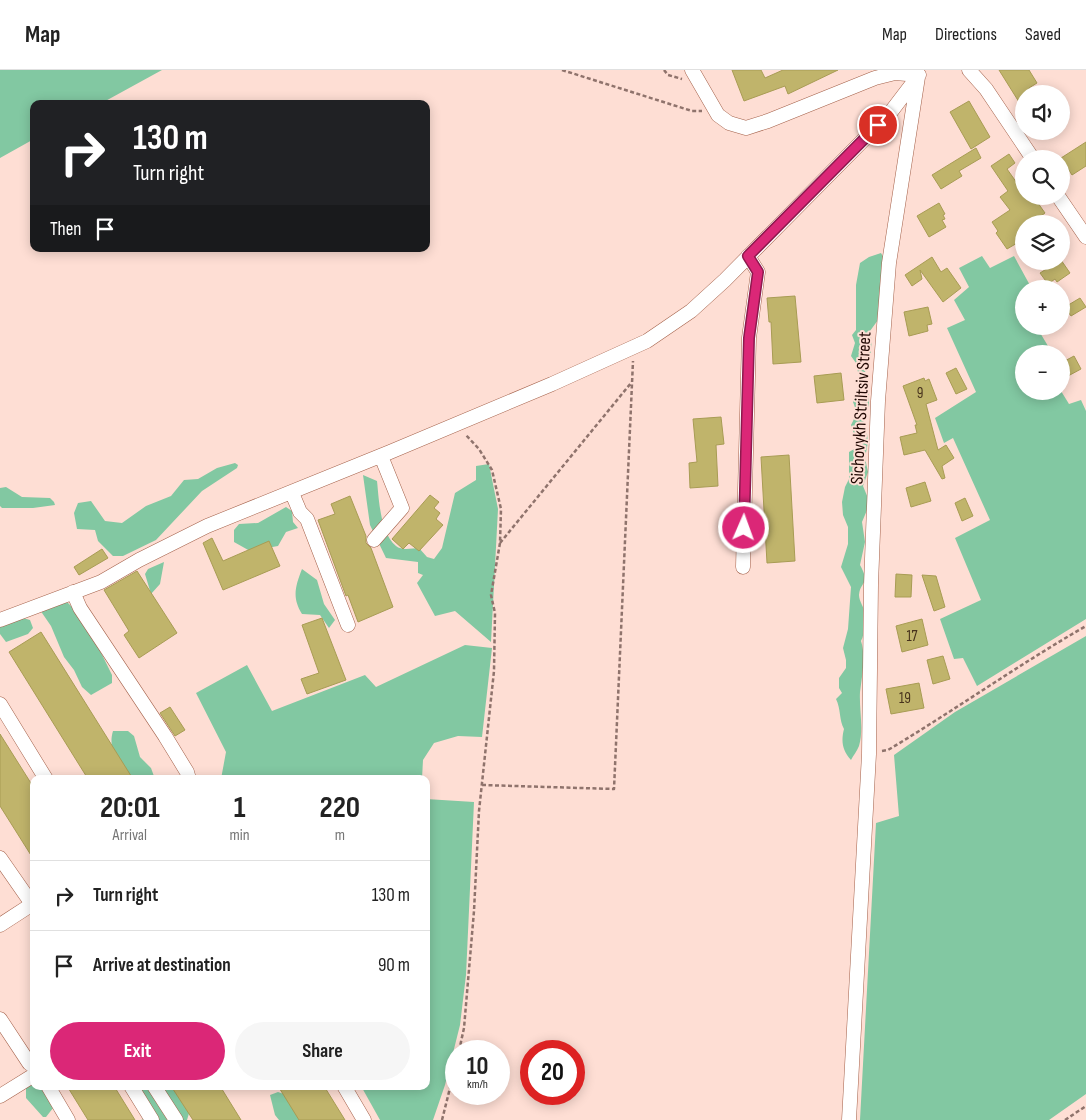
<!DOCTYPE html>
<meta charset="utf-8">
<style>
:root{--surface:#fff;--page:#f6f6f6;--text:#222;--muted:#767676;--line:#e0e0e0;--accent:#db2777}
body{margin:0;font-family:"Sofia Sans Condensed",sans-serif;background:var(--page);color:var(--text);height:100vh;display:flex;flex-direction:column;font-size:19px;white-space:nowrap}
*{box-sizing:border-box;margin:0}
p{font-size:16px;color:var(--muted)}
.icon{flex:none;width:28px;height:28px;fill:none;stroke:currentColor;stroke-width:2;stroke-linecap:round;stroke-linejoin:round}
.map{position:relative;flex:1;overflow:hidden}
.side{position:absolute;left:30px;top:705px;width:400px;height:315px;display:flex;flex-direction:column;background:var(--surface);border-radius:10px;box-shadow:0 2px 12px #0003}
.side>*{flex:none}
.banner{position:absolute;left:30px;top:30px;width:400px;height:152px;border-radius:10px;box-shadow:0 2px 12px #0003;background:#202124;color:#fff;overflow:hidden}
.tools{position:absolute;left:1015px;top:15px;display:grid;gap:10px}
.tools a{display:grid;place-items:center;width:55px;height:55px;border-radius:50%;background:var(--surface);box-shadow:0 2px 12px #0003;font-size:25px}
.speed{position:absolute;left:445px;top:970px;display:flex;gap:10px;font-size:25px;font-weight:700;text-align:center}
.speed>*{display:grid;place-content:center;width:65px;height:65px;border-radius:50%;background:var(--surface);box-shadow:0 2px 12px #0003;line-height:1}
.speed small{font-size:12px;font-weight:400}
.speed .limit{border:8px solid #d22;background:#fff;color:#111}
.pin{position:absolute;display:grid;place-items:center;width:42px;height:42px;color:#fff;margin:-21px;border:2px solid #fff;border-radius:50%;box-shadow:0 1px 5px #0007}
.me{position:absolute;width:55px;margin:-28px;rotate:2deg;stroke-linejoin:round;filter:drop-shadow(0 0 4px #0008)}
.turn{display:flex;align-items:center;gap:18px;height:105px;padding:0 20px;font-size:22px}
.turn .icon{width:65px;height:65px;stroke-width:2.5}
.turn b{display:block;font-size:35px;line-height:42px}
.then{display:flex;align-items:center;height:48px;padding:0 20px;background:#0003;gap:10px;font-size:19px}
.eta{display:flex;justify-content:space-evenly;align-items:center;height:85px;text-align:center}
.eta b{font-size:30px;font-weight:700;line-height:35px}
.primary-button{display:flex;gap:10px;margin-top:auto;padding:10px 20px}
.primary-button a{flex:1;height:58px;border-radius:30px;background:var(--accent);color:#fff;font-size:20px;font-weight:700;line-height:58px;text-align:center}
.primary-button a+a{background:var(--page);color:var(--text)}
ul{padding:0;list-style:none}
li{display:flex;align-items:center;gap:15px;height:70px;padding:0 20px;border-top:1px solid var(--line)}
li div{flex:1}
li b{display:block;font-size:19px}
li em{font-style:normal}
header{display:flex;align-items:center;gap:30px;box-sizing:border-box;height:70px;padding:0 25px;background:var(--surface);border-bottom:1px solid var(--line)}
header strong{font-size:24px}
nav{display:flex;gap:28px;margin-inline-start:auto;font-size:18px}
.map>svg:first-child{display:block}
.green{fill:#82c8a2}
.building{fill:#c0b46b;stroke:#a89c54}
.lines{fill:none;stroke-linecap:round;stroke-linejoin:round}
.minor-casing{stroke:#a4614a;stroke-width:15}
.path{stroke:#8f736c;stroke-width:2.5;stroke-dasharray:4 2.5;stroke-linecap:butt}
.minor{stroke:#fff;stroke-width:14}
.route-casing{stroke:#8e194d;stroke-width:12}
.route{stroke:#db2777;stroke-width:9}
.labels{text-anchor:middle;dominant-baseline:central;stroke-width:4;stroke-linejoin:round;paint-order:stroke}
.number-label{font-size:15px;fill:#46321c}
.street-label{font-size:18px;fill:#1e0601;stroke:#feded4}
</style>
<header>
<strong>Map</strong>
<nav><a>Map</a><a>Directions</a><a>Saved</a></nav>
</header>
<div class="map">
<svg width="1086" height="1050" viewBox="0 0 1086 1050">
<rect width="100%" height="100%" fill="#feded4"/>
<path class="green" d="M 0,0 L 162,0 L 100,34 L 34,34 L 34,69 L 0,88 Z
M 881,183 L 885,190 L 878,250 L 870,261 C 873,272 871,292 865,302 L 858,302 L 856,293 L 851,286 L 855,273 L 852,265 L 856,260 L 856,215 L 860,193 L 869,187 Z
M 982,186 L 990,198 L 1014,186 L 1032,219 L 1024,219 L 1024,256 L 1036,256 L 1048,276 L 1036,282 L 1037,284 L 1024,284 L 1024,321 L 1061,321 L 1069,334 L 1081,330 L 1086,341 L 1086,549 L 977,616 L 963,588 L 954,589 L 940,549 L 981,530 L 955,468 L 990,450 L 953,368 L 944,373 L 935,348 L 976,322 L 947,258 L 965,250 L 954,230 L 969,217 L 959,198 Z
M 865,320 L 869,324 L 869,335 L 862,349 L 866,356 L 868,372 L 865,388 L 868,402 L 863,416 L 870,433 L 862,452 L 865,472 L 860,495 C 871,515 860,511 859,525 C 859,531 864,538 866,544 C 862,553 866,562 861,571 C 866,586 862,606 860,622 C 859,639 864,659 859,676 C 857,681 853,686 851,690 C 842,680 841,671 844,659 C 839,650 841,639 836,629 L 842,623 L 839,618 L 839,608 L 846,598 L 846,590 L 843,578 L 848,559 L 851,517 L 841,497 L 848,474 L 848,457 L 843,445 L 842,432 L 845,417 L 849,409 L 849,382 L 856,378 L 856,370 L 851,355 C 856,346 857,341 853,332 L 855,325 Z
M 235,393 L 238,395 L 237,398 L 202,421 L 156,470 L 123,486 L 113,486 L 98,471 L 95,460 L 77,459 L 74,443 L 78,433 L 91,431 L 105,451 L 122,453 L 146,436 L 171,426 L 184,410 L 198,409 L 217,398 Z
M 489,394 L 498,439 L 491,572 L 455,541 L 435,546 L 417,513 L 423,505 L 418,503 L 418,492 L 386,488 L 370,455 L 363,405 L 377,411 C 379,429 380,463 396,476 C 402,481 412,478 419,478 L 427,487 L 434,489 L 442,478 L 455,423 L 476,410 L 476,396 Z
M 6,417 L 22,427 L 50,428 L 54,432 L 55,435 L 33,438 L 2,438 L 0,436 L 0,418 Z
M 286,437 L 292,441 L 293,452 L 298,458 L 286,462 L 278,476 L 250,481 L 234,472 L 234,460 L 239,454 L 258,453 Z
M 164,492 L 160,514 L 151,524 L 145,504 L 148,499 Z
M 302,499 L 317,510 L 324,534 L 335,550 L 329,558 L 320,545 L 302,544 C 292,528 295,517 302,499 Z
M 64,529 L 85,550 L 112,605 L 112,613 L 91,625 L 82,617 L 74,600 L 64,587 L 51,556 L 40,540 Z
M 9,544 L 30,550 L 33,558 L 28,564 L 6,572 L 0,564 L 0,547 Z
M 1086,566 L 1086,1024 L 1049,1050 L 860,1050 L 876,753 L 899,746 L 894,685 L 955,642 Z
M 465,575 L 492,578 L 482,667 L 458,666 L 434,673 L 423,690 L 422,709 L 221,709 L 226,682 L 196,623 L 247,595 L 272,641 L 365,605 L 376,617 Z
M 113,661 L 128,661 L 134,666 L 140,687 L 151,698 L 155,709 L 130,709 C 120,694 107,680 113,661 Z
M 426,729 L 474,732 L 466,905 L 460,955 L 445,1015 L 433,1050 L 380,1050 L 361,1016 L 426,1016 Z
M 34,1003 L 34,1016 L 53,1016 L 57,1033 L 46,1047 L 43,1047 L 26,1028 L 26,1004 Z
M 135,1016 L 180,1016 L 190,1040 L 187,1050 L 141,1050 L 149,1047 Z
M 278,1022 L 290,1026 L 305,1050 L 279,1050 L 275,1045 L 270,1025 Z"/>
<path class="building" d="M 732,0 L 761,0 L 765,8 L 783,0 L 838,0 L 788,24 L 785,16 L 744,31 Z
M 999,0 L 1029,0 L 1037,13 L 1029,18 L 1032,24 L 1024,24 L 1024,40 Z
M 969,31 L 990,67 L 971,79 L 950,42 Z
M 1086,72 L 1086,96 L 1072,105 L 1061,88 Z
M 976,78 L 981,88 L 959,101 L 962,106 L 941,119 L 932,105 Z
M 1009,84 L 1015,93 L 1007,99 L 1024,123 L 1024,126 L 1033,126 L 1045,143 L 1030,154 L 1024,154 L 1024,169 L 1007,179 L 996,163 L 998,161 L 992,152 L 1010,140 L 1000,127 L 1008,121 L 991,96 Z
M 939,133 L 945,144 L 943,145 L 945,149 L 942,150 L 946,157 L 929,167 L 917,146 Z
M 932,187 L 941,202 L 947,198 L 961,218 L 943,232 L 920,200 L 922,209 L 912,216 L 905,205 Z
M 1061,190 L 1070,203 L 1057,212 L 1055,209 L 1048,214 L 1040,203 Z
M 795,226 L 801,292 L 773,294 L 771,252 L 769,252 L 767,228 Z
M 1080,228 L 1086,237 L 1071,246 L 1065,237 Z
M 928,237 L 932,254 L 927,255 L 928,261 L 909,266 L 904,242 Z
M 1074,286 L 1081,299 L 1068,306 L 1061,293 Z
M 956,298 L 967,319 L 956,324 L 946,303 Z
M 841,303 L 844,330 L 817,333 L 814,306 Z
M 924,308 L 925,311 L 929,309 L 937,330 L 926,334 L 938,380 L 946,375 L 954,388 L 942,396 L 945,408 L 942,409 L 925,380 L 904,385 L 900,367 L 917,363 L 915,355 L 917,355 L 903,316 Z
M 721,347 L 724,374 L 716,375 L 718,416 L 690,418 L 689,393 L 697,392 L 693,349 Z
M 789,385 L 795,491 L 767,493 L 761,387 Z
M 925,412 L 931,431 L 911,437 L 906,418 Z
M 430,425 L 439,432 L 434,438 L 440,443 L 436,449 L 443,455 L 419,481 L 409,473 L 403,479 L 392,469 Z
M 350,426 L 366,466 L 366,473 L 371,478 L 393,537 L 358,552 L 348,525 L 346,526 L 318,450 L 335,444 L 331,434 Z
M 965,428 L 973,446 L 962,451 L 955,433 Z
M 212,468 L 223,491 L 269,471 L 280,496 L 223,520 L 203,473 Z
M 102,479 L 108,488 L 79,505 L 74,497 Z
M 137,501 L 177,563 L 139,588 L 124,565 L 129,561 L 104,520 Z
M 896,504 L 912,505 L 911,527 L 895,527 Z
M 922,505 L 936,506 L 945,537 L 934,541 Z
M 322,548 L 346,610 L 307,624 L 301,609 L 319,603 L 302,555 Z
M 922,549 L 928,575 L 902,582 L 896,556 Z
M 41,562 L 133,709 L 88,709 L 9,582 Z
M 943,586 L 950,609 L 933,614 L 927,590 Z
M 919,613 L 924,638 L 891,644 L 886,619 Z
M 170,637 L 185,660 L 175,666 L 160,643 Z
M 0,664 L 34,718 L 34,790 L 0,736 Z
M 67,1016 L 114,1016 L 135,1050 L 88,1050 Z
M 171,1016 L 220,1016 L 241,1050 L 193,1050 Z
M 278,1016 L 324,1016 L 345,1050 L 299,1050 Z"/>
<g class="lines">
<defs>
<path id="minor" d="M 692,0 L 718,45 L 729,53 L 746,58 L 768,51 L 875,8 L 895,3 L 919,5
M 969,0 L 986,19 L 1033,89
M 1058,126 L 1086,167
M 292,423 L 300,442 L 307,449 L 348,555
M 374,470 L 402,438 L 381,386
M 743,497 L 749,268 L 758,202 L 748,186
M 73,522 L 80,538 L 165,666 L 187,702 L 189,709
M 0,550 L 101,512 L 139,490 L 207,456 L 390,382 L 552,314 L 647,271 L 691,241 L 725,210 L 890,43 L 919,5
M 0,634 L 46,709
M 0,788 L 32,834
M 0,855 L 34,833
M 0,949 L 29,993 L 34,997
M 48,1016 L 68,1050
M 131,1016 L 152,1050
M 154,1016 L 176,1050
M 344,1016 L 364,1050
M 0,1026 L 34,1005
M 849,1050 L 869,684 L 871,515 L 878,331 L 889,193 L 918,7"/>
</defs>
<use href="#minor" class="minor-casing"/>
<path class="path" d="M 562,0 L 692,41 L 702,41
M 664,0 L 668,5 L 682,9
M 500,473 L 631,313
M 882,681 L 888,680 C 955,640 1018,595 1086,556
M 482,715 L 614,719 L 633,291
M 459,981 L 464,958 L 474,841 L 479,741 L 494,601 L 495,543 L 491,525 L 500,473 L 501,439 L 492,400 L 479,379 L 465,364
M 442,1050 L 456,994
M 1065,1050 L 1086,1036"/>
<use href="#minor" class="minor"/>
</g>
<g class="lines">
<defs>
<path id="route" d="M 744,458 L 749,268 L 758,202 L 748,186 L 878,55"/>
</defs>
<use href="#route" class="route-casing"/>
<use href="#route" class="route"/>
</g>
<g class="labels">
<g class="number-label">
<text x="920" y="323">9</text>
<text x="912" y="566">17</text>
<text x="905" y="628">19</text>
</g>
<g class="street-label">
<text transform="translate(861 338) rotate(-87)">Sichovykh Striltsiv Street</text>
</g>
</g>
</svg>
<div class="tools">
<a><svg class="icon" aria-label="sound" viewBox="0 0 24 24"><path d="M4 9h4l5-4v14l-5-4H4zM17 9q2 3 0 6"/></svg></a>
<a><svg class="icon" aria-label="search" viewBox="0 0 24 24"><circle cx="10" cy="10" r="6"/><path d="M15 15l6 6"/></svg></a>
<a><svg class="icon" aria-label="layers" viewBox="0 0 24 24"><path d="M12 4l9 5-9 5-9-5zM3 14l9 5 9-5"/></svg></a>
<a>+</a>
<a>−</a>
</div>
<div class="speed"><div>10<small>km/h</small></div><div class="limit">20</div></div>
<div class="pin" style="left:878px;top:55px;background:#d93025"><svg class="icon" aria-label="arrive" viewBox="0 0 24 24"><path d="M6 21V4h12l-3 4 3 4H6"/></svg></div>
<svg class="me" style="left:744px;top:458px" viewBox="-20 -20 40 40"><circle r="17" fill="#db2777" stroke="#fff" stroke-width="3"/><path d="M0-11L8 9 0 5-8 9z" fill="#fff"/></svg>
<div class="banner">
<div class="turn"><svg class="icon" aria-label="right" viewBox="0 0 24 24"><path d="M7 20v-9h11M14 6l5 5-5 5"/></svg><div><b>130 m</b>Turn right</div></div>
<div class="then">Then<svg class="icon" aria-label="arrive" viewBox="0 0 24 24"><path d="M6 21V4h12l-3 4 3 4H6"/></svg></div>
</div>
<section class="side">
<div class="eta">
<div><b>20:01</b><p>Arrival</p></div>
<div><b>1</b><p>min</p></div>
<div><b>220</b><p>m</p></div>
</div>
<ul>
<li><svg class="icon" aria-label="right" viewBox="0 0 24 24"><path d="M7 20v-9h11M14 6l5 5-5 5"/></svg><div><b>Turn right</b></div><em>130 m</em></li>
<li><svg class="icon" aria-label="arrive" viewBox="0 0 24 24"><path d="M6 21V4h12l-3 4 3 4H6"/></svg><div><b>Arrive at destination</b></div><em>90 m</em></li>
</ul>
<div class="primary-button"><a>Exit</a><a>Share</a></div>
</section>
</div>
